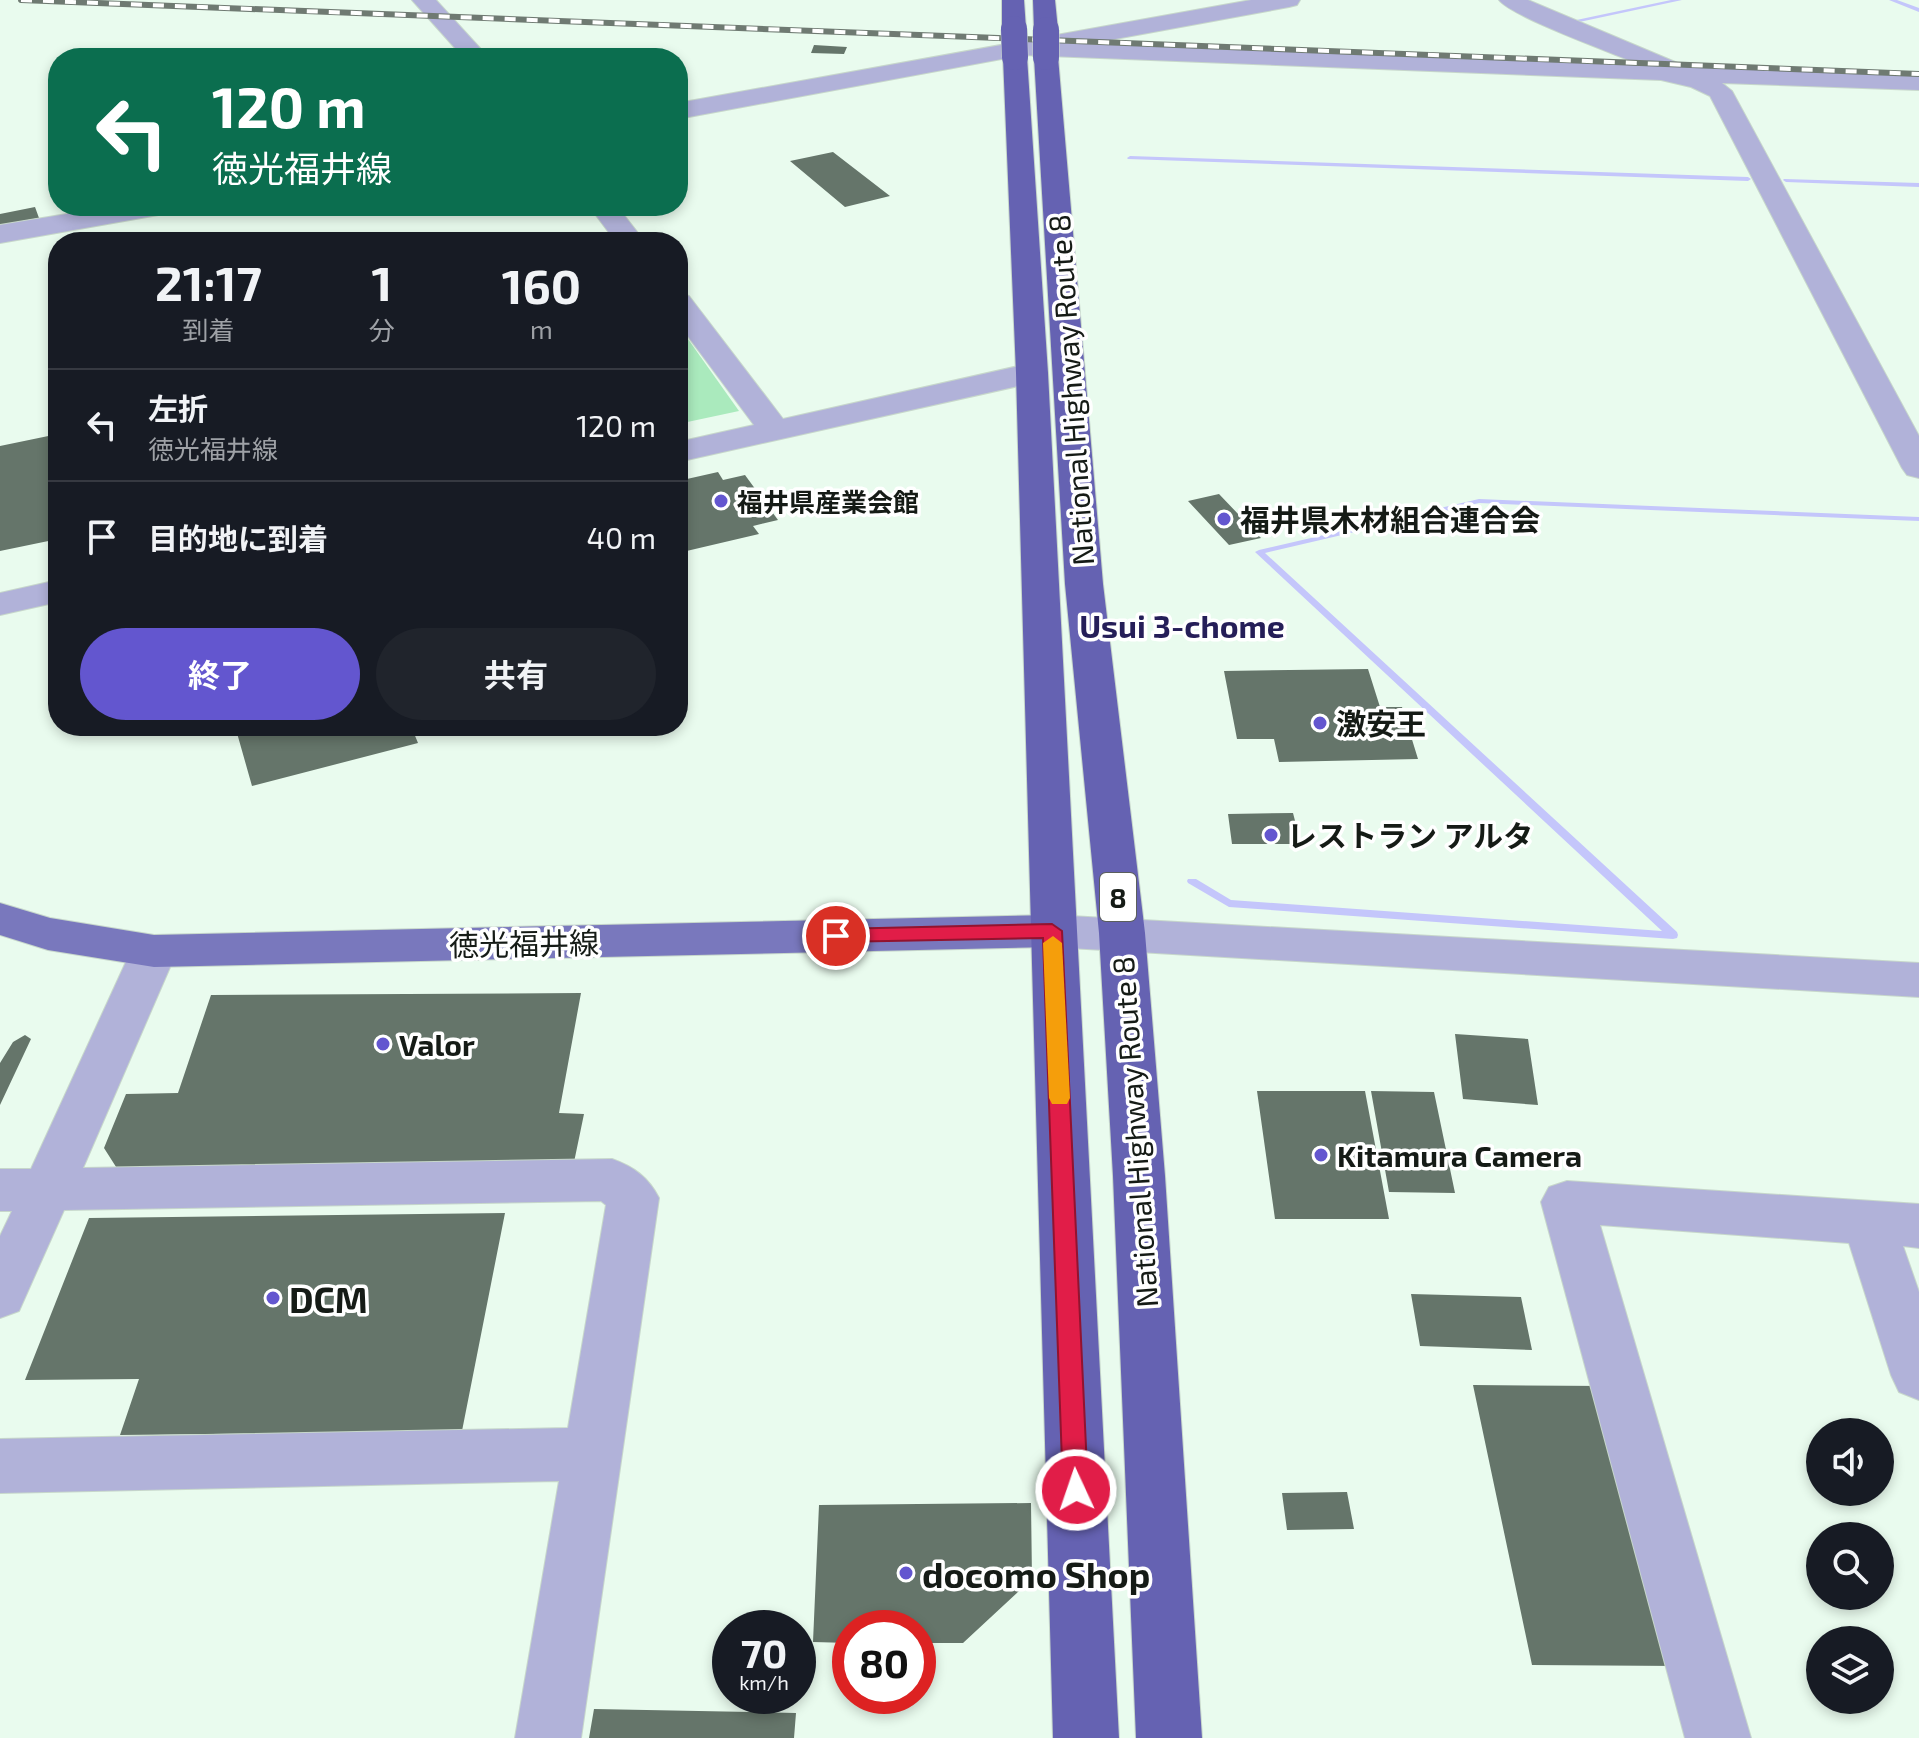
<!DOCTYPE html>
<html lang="ja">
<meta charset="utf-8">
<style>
:root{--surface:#171b24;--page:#20242c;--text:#f1f3f6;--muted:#9ea1a6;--line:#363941;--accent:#6356cf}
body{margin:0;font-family:"Exo 2","Noto Sans JP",sans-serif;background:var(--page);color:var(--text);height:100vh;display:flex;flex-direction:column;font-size:30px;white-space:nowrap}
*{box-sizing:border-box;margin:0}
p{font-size:26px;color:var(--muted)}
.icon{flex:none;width:44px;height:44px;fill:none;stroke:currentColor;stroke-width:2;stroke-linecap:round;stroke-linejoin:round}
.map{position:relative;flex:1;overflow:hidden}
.panel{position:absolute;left:48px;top:232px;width:640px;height:504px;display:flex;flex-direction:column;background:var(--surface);border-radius:32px;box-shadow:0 4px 12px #0003}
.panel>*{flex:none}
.top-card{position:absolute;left:48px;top:48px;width:640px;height:168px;border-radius:32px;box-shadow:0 4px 12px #0003;background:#0b6e4f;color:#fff;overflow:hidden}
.buttons{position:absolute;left:1806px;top:1418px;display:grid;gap:16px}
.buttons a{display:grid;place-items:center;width:88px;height:88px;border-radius:50%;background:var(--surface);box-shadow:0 4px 12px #0003;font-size:40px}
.speed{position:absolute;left:712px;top:1610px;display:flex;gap:16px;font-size:40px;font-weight:700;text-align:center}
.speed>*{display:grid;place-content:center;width:104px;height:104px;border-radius:50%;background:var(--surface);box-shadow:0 4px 12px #0003;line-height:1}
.speed small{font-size:20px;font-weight:400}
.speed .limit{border:12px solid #d22;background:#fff;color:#111}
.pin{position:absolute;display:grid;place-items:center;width:68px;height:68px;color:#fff;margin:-34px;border:4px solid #fff;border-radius:50%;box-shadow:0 2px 8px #0007}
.me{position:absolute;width:88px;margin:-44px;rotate:357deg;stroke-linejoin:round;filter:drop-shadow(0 0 6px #0008)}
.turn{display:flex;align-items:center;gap:28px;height:168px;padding:0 32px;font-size:36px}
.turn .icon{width:104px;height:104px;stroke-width:2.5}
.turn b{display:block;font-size:56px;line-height:68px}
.eta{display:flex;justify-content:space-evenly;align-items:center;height:136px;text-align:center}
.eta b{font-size:48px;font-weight:700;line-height:56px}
.primary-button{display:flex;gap:16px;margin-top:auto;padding:16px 32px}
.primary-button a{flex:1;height:92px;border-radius:48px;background:var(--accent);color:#fff;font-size:32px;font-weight:700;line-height:92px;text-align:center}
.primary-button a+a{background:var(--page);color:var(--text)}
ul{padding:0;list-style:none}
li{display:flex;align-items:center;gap:24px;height:112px;padding:0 32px;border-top:2px solid var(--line)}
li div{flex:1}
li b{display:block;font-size:30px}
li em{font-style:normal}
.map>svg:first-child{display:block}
.green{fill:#aaeabd}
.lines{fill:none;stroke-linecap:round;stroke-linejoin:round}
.stream{fill:#c4c6fb;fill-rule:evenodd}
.building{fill:#65756a}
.minor-casing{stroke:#c7d7cb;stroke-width:2}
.major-casing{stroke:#c7d7cb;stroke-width:2}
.highway-casing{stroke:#c7d7cb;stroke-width:2}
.minor{fill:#b1b2d9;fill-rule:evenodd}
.major{fill:#7978bd;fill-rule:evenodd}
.highway{fill:#6562b2;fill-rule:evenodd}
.rail-casing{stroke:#6f7a72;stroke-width:6}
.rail{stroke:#fff;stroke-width:4;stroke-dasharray:11;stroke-linecap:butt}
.highway-bridge-casing{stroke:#c7d7cb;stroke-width:27;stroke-linecap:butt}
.highway-bridge{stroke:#6562b2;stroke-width:26}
.route{fill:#e11d48;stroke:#92132f;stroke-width:2}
.slow{fill:#f59e0b}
.poi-dot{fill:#6356cf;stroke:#fff;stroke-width:3}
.labels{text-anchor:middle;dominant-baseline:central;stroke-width:7;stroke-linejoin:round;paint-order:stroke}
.far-poi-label{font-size:26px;font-weight:bold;fill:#151b16;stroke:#fff;text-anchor:start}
.shield{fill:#fff;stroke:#5b5f5c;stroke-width:2}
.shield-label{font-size:28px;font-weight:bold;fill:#151b16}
.street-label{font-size:30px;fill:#151b16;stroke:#fff}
.poi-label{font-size:30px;font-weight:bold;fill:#151b16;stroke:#fff;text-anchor:start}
.neighbourhood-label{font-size:32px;font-weight:bold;fill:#251e58;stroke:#fff}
.near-poi-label{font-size:36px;font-weight:bold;fill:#151b16;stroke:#fff;text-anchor:start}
</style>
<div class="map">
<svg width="1919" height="1738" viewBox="0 0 1919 1738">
<rect width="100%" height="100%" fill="#e9fbee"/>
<path class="green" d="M 678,325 L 739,411 L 678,424 Z"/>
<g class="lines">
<path class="stream" d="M 1671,0 L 1682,0 L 1570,24 L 1567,22 Z
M 1889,0 L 1897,0 L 1919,8 L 1919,12 Z
M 1130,156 L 1748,177 L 1751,179 L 1748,181 L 1128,159 L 1127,158 Z
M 1784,179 L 1919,183 L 1919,187 L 1786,182 L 1783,180 Z
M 1479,499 L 1919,517 L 1919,521 L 1479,503 L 1265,553 L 1677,932 L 1678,935 L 1677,938 L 1673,939 L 1229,907 L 1188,883 L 1187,881 L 1188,879 L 1196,879 L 1231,900 L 1662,931 L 1255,552 L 1259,550 Z"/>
</g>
<path class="building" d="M 814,45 L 847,47 L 844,54 L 811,53 Z
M 833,152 L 890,196 L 845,207 L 790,161 Z
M 35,207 L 39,218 L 0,225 L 0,214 Z
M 58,434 L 58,539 L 0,551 L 0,446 Z
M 718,472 L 723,480 L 745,475 L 778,520 L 753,526 L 759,534 L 678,553 L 678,481 Z
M 1219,494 L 1261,538 L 1229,545 L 1188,501 Z
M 1368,669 L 1380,707 L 1402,707 L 1418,759 L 1279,762 L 1274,739 L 1237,739 L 1224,671 Z
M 235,726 L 411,726 L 418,743 L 252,786 Z
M 1293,813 L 1301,844 L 1232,844 L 1228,814 Z
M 581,993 L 559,1113 L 584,1114 L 573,1167 L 118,1170 L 104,1148 L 126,1094 L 178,1093 L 211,995 Z
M 1455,1034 L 1528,1039 L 1538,1105 L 1463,1099 Z
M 25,1035 L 31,1039 L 0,1105 L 0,1063 L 13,1042 Z
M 1257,1091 L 1365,1091 L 1389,1219 L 1275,1219 Z
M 1371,1091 L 1434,1092 L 1455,1193 L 1389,1192 Z
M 505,1213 L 462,1431 L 120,1435 L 139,1379 L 25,1380 L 89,1218 Z
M 1411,1294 L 1521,1297 L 1532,1350 L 1420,1346 Z
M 1473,1385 L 1605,1386 L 1679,1666 L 1532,1665 Z
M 1347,1492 L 1354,1529 L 1287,1530 L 1282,1493 Z
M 1031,1503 L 1032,1579 L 963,1643 L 918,1643 L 918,1628 L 850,1628 L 850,1643 L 813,1642 L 819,1505 Z
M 594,1709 L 796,1713 L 794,1738 L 589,1738 Z"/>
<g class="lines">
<defs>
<path id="minor" d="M 412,0 L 436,0 L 489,58 L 464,58 Z
M 1251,0 L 1300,0 L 1297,5 L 1289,7 L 1088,44 L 1641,65 C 1615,54 1512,17 1499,0 L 1528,0 L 1687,67 L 1919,76 L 1919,90 L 1722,83 L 1732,91 L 1919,436 L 1919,478 L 1907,475 L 1902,468 L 1710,96 L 1691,87 L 1661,80 L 1023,55 L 678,119 L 678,103 Z
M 115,206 L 178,206 L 174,212 L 164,214 L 0,243 L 0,225 Z
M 589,206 L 617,206 L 645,242 L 616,242 Z
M 678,293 L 689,296 L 783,419 L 1032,363 L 1043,366 L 1048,373 L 1043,380 L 1032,383 L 678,462 L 678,442 L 754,425 L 678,323 Z
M 58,580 L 58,602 L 0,615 L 0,593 Z
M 1052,915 L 1919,963 L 1919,997 L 1052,947 L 1036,942 L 1029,931 L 1036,920 Z
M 154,935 L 170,939 L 177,951 L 83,1168 L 612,1159 C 634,1167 648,1177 659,1198 L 581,1738 L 515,1738 L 559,1481 L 0,1493 L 0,1439 L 568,1428 L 606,1205 L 601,1201 L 64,1210 L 19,1311 L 0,1318 L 0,1236 L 12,1211 L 0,1211 L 0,1169 L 31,1169 L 131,951 L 138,939 Z
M 1567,1181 L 1919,1204 L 1919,1248 L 1903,1246 L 1919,1292 L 1919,1400 L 1899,1392 L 1891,1375 L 1849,1243 L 1600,1225 L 1751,1738 L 1685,1738 L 1541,1202 L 1549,1187 Z"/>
<path id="major" d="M 0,903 L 50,918 L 154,935 L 1052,915 L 1068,920 L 1075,931 L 1068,942 L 1052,947 L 154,967 L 48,950 L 0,935 Z"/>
<path id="highway" d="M 1002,0 L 1024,0 L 1026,29 L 1022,34 L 1006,34 L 1002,29 Z
M 1033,0 L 1055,0 L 1058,30 L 1054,35 L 1038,35 L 1034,30 Z
M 1015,50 L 1024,52 L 1027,57 L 1048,373 L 1119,1738 L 1053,1738 L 1016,373 L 1003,57 L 1006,52 Z
M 1046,50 L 1055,52 L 1058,57 L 1103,584 L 1145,933 L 1165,1176 L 1202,1738 L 1136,1738 L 1113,1176 L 1099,933 L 1065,584 L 1034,57 L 1037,52 Z"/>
</defs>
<use href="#minor" class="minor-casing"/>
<use href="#major" class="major-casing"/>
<use href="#highway" class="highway-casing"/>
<use href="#minor" class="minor"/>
<use href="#major" class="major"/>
<use href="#highway" class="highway"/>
<defs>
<path id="rail" d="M 21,0 L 1919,74"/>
</defs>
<use href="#rail" class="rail-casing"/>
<use href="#rail" class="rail"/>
<defs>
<path id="highway-bridge" d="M 1014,29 L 1015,57
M 1046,30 L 1046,57"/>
</defs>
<use href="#highway-bridge" class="highway-bridge-casing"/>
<use href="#highway-bridge" class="highway-bridge"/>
</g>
<path class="route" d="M 1052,924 L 1062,931 L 1088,1490 L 1084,1498 L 1076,1501 L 1067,1498 L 1063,1490 L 1043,938 L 836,942 L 826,936 L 836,929 Z"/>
<path class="slow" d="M 1053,936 L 1062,943 L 1070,1098 L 1067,1104 L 1052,1104 L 1049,1098 L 1043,943 Z"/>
<g class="poi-dot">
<circle cx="721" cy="501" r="8"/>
<circle cx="1224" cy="519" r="8"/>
<circle cx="1320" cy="723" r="8"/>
<circle cx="1271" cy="835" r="8"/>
<circle cx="383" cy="1044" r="8"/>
<circle cx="1321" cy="1155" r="8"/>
<circle cx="273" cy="1298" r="8"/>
<circle cx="906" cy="1573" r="8"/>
</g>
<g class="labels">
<g class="far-poi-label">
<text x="737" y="501">福井県産業会館</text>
</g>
<rect class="shield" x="1100" y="873" width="36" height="48" rx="6"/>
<g class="shield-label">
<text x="1118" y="897">8</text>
</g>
<g class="street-label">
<text transform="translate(1070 390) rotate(-94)">National Highway Route 8</text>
<text transform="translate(524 943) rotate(-1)">徳光福井線</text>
<text transform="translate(1134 1132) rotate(-94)">National Highway Route 8</text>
</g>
<g class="poi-label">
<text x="1240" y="519">福井県木材組合連合会</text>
<text x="1336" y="723">激安王</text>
<text x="1287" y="835">レストラン アルタ</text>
<text x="399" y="1044">Valor</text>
<text x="1337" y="1155">Kitamura Camera</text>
</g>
<g class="neighbourhood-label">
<text x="1182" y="625">Usui 3-chome</text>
</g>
<g class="near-poi-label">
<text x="289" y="1298">DCM</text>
<text x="922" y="1573">docomo Shop</text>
</g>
</g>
</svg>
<div class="buttons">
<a><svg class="icon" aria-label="sound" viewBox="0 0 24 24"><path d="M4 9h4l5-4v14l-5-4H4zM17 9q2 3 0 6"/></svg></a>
<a><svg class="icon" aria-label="search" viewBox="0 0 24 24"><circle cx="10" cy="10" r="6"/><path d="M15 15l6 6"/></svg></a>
<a><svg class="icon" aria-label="layers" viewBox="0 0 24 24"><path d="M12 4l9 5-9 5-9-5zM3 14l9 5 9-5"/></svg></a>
</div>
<div class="speed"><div>70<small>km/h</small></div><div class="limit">80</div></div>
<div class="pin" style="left:836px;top:936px;background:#d93025"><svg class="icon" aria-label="arrive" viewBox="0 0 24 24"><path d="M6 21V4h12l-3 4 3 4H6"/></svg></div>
<svg class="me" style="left:1076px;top:1490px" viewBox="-20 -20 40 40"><circle r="17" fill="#e11d48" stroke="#fff" stroke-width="3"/><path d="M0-11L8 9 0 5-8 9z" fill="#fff"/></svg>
<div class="top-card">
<div class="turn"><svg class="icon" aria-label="left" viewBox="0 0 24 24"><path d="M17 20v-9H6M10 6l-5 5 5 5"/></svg><div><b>120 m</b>徳光福井線</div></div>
</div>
<section class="panel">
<div class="eta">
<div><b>21:17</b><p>到着</p></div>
<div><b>1</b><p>分</p></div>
<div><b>160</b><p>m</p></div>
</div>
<ul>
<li><svg class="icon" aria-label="left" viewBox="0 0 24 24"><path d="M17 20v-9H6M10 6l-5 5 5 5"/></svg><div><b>左折</b><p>徳光福井線</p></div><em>120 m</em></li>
<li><svg class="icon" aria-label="arrive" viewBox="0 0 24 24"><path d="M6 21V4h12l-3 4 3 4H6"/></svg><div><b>目的地に到着</b></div><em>40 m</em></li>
</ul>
<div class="primary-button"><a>終了</a><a>共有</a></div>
</section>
</div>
